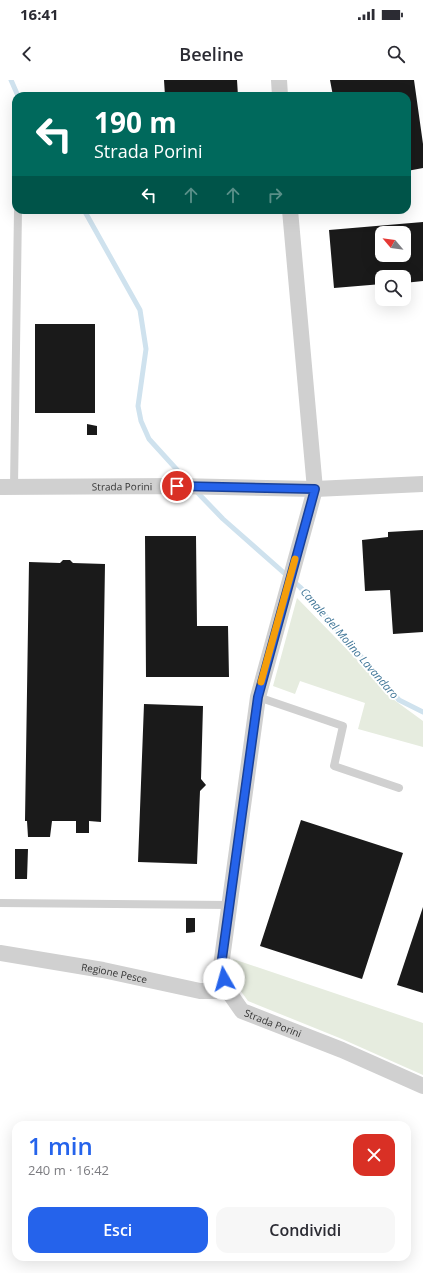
<!DOCTYPE html>
<html lang="it">
<meta charset="utf-8">
<style>
:root{--surface:#fff;--page:#f7f7f7;--text:#2b2b33;--muted:#7c7c81;--accent:#2563eb}
body{margin:0;font-family:"Open Sans",sans-serif;background:var(--page);color:var(--text);height:100vh;display:flex;flex-direction:column;font-size:15px;white-space:nowrap}
*{box-sizing:border-box;margin:0}
p{font-size:13px;color:var(--muted)}
.icon{flex:none;width:22px;height:22px;fill:none;stroke:currentColor;stroke-width:2;stroke-linecap:round;stroke-linejoin:round}
.map{position:relative;flex:1;overflow:hidden}
.sheet{position:absolute;left:12px;top:1041px;width:399px;height:140px;display:flex;flex-direction:column;background:var(--surface);border-radius:12px;box-shadow:0 4px 16px #0002}
.sheet>*{flex:none}
.top-card{position:absolute;left:12px;top:12px;width:399px;height:122px;border-radius:12px;box-shadow:0 4px 16px #0002;background:#00695c;color:#fff;overflow:hidden}
.needle{width:26px;rotate:299deg}
.buttons{position:absolute;left:375px;top:146px;display:grid;gap:8px}
.buttons a{display:grid;place-items:center;width:36px;height:36px;border-radius:8px;background:var(--surface);box-shadow:0 4px 16px #0002;font-size:20px}
.pin{position:absolute;display:grid;place-items:center;width:34px;height:34px;color:#fff;margin:-17px;border:2px solid #fff;border-radius:50%;box-shadow:0 1px 4px #0007}
.me{position:absolute;width:44px;margin:-22px;rotate:353deg;stroke-linejoin:round;filter:drop-shadow(0 0 3px #0008)}
.turn{display:flex;align-items:center;gap:14px;height:84px;padding:0 16px;font-size:18px}
.turn .icon{width:52px;height:52px;stroke-width:2.5}
.turn b{display:block;font-size:28px;line-height:34px}
.lanes{display:flex;align-items:center;height:38px;padding:0 16px;background:#0003;justify-content:center;gap:20px;direction:ltr}
.lanes .off{opacity:.35}
.round{display:grid;place-items:center;flex:none;width:42px;height:42px;border-radius:12px;background:var(--page)}
.summary{display:flex;align-items:center;justify-content:space-between;height:68px;padding:0 16px}
h1{font-size:24px;font-weight:600;line-height:30px;color:var(--accent)}
.button{display:flex;gap:8px;margin-top:auto;padding:8px 16px}
.button a{flex:1;height:46px;border-radius:12px;background:var(--accent);color:#fff;font-size:16px;font-weight:600;line-height:46px;text-align:center}
.button a+a{background:var(--page);color:var(--text)}
.status{display:flex;justify-content:space-between;align-items:center;height:28px;padding:0 20px;background:var(--surface);direction:ltr}
.status svg{height:11px;fill:currentColor}
header{display:flex;justify-content:space-between;align-items:center;height:52px;padding:0 16px;background:var(--surface);font-size:18px;font-weight:600}
.map>svg:first-child{display:block}
.green{fill:#e6ecdf}
.lines{fill:none;stroke-linecap:round;stroke-linejoin:round}
.stream{stroke:#cfe2ee;stroke-width:5}
.building{fill:#1a1a1a;fill-rule:evenodd}
.lane{stroke:#d0d0d0;stroke-width:8}
.street{stroke:#d0d0d0;stroke-width:16}
.route-casing{stroke:#184099;stroke-width:10}
.route{stroke:#2563eb;stroke-width:7}
.slow{stroke:#f59e0b;stroke-width:7}
.labels{text-anchor:middle;dominant-baseline:central;stroke-width:4;stroke-linejoin:round;paint-order:stroke}
.street-label{font-size:10px;fill:#333;stroke:#fff}
.water-label{font-size:11px;font-style:italic;fill:#3f7597;stroke:#fff}
</style>
<div class="status"><b>16:41</b><svg viewBox="0 0 49 12"><path d="M0 12V9h3v3zM5 12V6h3v6zM10 12V3h3v9zM15 12V0h3v12zM26 1h20v11H26zM47 4h2v5h-2z"/></svg></div>
<header><svg class="icon" aria-label="back" viewBox="0 0 24 24"><path d="M15 5l-7 7 7 7"/></svg>Beeline<svg class="icon" aria-label="search" viewBox="0 0 24 24"><circle cx="10" cy="10" r="6"/><path d="M15 15l6 6"/></svg></header>
<div class="map">
<svg width="423" height="1193" viewBox="0 0 423 1193">
<rect width="100%" height="100%" fill="#fff"/>
<path class="green" d="M 297,518 L 370,593 L 386,614 L 423,641 L 423,667 L 358,649 L 365,623 L 300,601 L 295,614 L 273,606 Z
M 233,879 L 423,943 L 423,995 L 342,959 L 248,921 L 240,910 L 232,893 Z"/>
<g class="lines">
<path class="stream" d="M 11,0 L 18,16
M 84,130 L 140,230 L 146,269 L 138,326 L 141,341 L 149,359 L 189,403
M 196,411 L 223,439 L 300,507 L 399,620 L 423,632"/>
</g>
<path class="building" d="M 164,0 L 237,0 L 238,16 L 165,16 Z
M 330,0 L 414,0 L 423,64 L 423,88 L 407,91 L 407,16 L 333,16 Z
M 423,142 L 423,201 L 404,203 L 404,197 L 382,197 L 382,204 L 334,208 L 329,150 ZM 382,153 L 404,153 L 404,175 L 382,175 Z
M 35,244 L 95,244 L 95,333 L 35,333 Z
M 87,344 L 97,346 L 97,355 L 87,355 Z
M 423,450 L 423,552 L 393,554 L 390,510 L 365,511 L 362,460 L 388,457 L 388,452 Z
M 145,456 L 196,456 L 197,546 L 228,546 L 229,597 L 146,597 Z
M 63,480 L 70,480 L 73,483 L 105,484 L 101,742 L 89,741 L 89,753 L 76,753 L 76,741 L 52,741 L 50,757 L 28,757 L 27,741 L 25,741 L 29,482 L 60,483 Z
M 144,624 L 203,626 L 201,699 L 206,705 L 200,711 L 197,784 L 138,782 Z
M 301,740 L 403,773 L 362,899 L 260,866 Z
M 15,769 L 28,769 L 27,799 L 15,799 Z
M 423,827 L 423,913 L 397,905 Z
M 186,838 L 195,838 L 195,852 L 186,853 Z"/>
<g class="lines">
<path class="lane" d="M 14,407 L 18,130
M 258,617 L 343,646 L 334,686 L 399,708
M 0,823 L 230,825"/>
<g class="street">
<path d="M 279,0 L 280,16"/>
<path id="s1" d="M 290,130 L 315,409 L 258,617 L 221,886 L 228,911 L 242,931 L 342,970 L 423,1006"/>
<path id="s2" d="M 0,407 L 177,406 L 315,409 L 423,404"/>
<path id="s3" d="M 0,873 L 103,890 L 200,911 L 228,911"/>
</g>
</g>
<g class="lines">
<defs>
<path id="route" d="M 177,406 L 315,409 L 258,617 L 221,886 L 224,899"/>
</defs>
<use href="#route" class="route-casing"/>
<use href="#route" class="route"/>
<path class="slow" d="M 261,602 L 295,479"/>
</g>
<g class="labels">
<g class="street-label">
<text stroke="none"><textPath href="#s2" startOffset="122">Strada Porini</textPath></text>
<text stroke="none"><textPath href="#s3" startOffset="116">Regione Pesce</textPath></text>
<text stroke="none"><textPath href="#s1" startOffset="851">Strada Porini</textPath></text>
</g>
<g class="water-label">
<text transform="translate(350 563) rotate(49)">Canale del Molino Lavandaro</text>
</g>
</g>
</svg>
<div class="buttons">
<a><svg class="needle" viewBox="-14 -14 28 28"><path d="M0-13l5 13h-10z" fill="#e53935"/><path d="M0 13l5-13h-10z" fill="#7c7c81"/></svg></a>
<a><svg class="icon" aria-label="search" viewBox="0 0 24 24"><circle cx="10" cy="10" r="6"/><path d="M15 15l6 6"/></svg></a>
</div>
<div class="pin" style="left:177px;top:406px;background:#d93025"><svg class="icon" aria-label="arrive" viewBox="0 0 24 24"><path d="M6 21V4h12l-3 4 3 4H6"/></svg></div>
<svg class="me" style="left:224px;top:899px" viewBox="-20 -20 40 40"><circle r="19" fill="#fff"/><path d="M0-13L10 11 0 6-10 11z" fill="#2563eb"/></svg>
<div class="top-card">
<div class="turn"><svg class="icon" aria-label="left" viewBox="0 0 24 24"><path d="M17 20v-9H6M10 6l-5 5 5 5"/></svg><div><b>190 m</b>Strada Porini</div></div>
<div class="lanes"><svg class="icon" aria-label="left" viewBox="0 0 24 24"><path d="M17 20v-9H6M10 6l-5 5 5 5"/></svg><svg class="icon off" aria-label="ahead" viewBox="0 0 24 24"><path d="M12 20V5M6 11l6-6 6 6"/></svg><svg class="icon off" aria-label="ahead" viewBox="0 0 24 24"><path d="M12 20V5M6 11l6-6 6 6"/></svg><svg class="icon off" aria-label="right" viewBox="0 0 24 24"><path d="M7 20v-9h11M14 6l5 5-5 5"/></svg></div>
</div>
<section class="sheet">
<div class="summary"><div><h1>1 min</h1><p>240 m · 16:42</p></div><a class="round" style="background:#d93025;color:#fff"><svg class="icon" aria-label="close" viewBox="0 0 24 24"><path d="M6 6l12 12M18 6L6 18"/></svg></a></div>
<div class="button"><a>Esci</a><a>Condividi</a></div>
</section>
</div>
